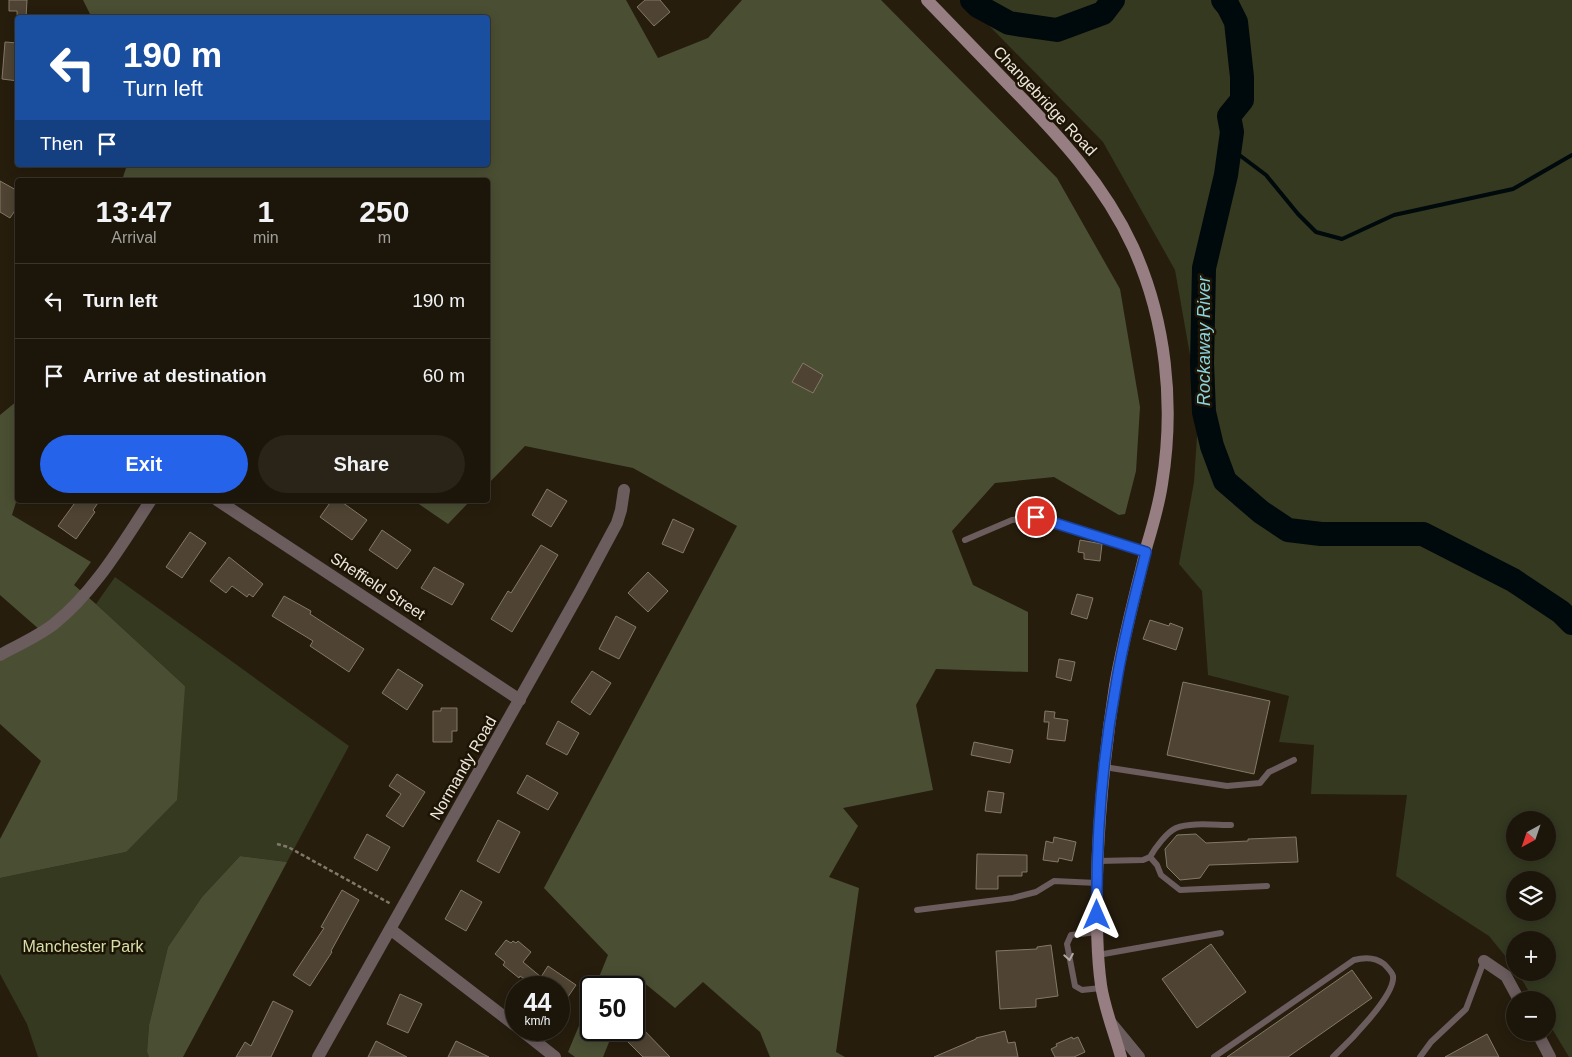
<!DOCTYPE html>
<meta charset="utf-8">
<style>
:root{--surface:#1c160a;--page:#292318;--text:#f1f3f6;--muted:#a09f9c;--line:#3a352b;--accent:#2563eb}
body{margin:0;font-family:Arial,sans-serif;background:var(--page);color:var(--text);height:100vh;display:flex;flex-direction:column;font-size:19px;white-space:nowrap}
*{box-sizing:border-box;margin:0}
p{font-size:16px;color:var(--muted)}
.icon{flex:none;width:28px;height:28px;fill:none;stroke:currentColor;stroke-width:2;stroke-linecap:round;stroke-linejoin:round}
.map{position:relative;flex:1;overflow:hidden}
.drawer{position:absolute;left:15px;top:178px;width:475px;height:325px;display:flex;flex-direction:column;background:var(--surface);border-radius:5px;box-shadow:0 2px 12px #0003,0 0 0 1px var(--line)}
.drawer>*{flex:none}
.banner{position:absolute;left:15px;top:15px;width:475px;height:152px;border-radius:5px;box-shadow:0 2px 12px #0003,0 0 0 1px var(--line);background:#1a4fa0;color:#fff;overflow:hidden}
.needle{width:32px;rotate:220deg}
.fabs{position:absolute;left:1506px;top:811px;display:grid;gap:10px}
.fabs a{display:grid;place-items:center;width:50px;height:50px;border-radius:50%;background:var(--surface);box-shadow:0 2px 12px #0003,0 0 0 1px var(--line);font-size:25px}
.speed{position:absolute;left:505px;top:976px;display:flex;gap:10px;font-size:25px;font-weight:700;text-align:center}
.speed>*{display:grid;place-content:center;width:65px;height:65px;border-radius:50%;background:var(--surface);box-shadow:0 2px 12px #0003,0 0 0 1px var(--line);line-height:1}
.speed small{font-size:12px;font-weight:400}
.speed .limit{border:2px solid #111;border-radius:8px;background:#fff;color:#111}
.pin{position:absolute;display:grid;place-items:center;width:42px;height:42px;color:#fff;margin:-21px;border:2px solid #fff;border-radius:50%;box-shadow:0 1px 5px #0007}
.me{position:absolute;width:55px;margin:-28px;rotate:0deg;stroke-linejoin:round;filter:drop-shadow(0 0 4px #0008)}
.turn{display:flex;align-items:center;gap:18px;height:105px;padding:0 25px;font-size:22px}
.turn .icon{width:65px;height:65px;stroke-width:2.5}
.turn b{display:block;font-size:35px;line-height:42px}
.then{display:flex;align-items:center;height:48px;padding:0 25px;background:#0003;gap:10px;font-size:19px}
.eta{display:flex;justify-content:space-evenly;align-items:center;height:85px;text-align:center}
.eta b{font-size:30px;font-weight:700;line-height:35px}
.primary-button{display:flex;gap:10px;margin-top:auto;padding:10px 25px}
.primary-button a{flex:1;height:58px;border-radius:30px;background:var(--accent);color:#fff;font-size:20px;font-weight:700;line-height:58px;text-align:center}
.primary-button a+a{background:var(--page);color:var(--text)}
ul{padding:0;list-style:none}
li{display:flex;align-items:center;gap:15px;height:75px;padding:0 25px;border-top:1px solid var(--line)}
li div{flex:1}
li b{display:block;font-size:19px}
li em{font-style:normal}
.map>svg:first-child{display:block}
.green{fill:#343920;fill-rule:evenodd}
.forest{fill:#4a4f33}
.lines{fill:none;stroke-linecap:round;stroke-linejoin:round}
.stream{stroke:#00090c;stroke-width:4}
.river{stroke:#00090c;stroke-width:24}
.building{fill:#4f4433;stroke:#847966}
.path{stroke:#80786a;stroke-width:2.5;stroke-dasharray:4 2.5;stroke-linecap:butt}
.service{stroke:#6b5c5e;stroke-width:6}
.minor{stroke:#6b5c5e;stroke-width:12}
.tertiary{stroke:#6b5c5e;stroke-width:12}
.secondary{stroke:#967e82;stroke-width:12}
.oneway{stroke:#b3a9a4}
.route-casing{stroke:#184099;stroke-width:12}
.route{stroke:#2563eb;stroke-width:9}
.labels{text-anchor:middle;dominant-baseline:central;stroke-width:5;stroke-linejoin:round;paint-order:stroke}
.street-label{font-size:16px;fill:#eee8dd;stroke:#1d1405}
.park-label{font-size:16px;fill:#d5e0a8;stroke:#1d1405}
.water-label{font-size:18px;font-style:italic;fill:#8ad4df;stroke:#1d1405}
</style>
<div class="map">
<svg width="1572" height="1057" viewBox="0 0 1572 1057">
<rect width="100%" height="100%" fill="#261d0d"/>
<path class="green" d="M 964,0 L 1572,0 L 1572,1057 L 1569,1057 L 1548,1022 L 1548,1000 L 1534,1000 L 1518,973 L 1548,972 L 1548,940 L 1515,940 L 1515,968 L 1489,936 L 1396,876 L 1407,795 L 1311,794 L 1314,745 L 1279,742 L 1289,696 L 1208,675 L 1202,591 L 1179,564 L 1194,482 L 1199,406 L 1175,270 L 1103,142 ZM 1515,820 L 1548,820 L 1548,852 L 1515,852 ZM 1515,880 L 1548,880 L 1548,912 L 1515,912 Z
M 115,577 L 349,746 L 287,862 L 240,856 L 202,897 L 168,947 L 149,1025 L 147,1052 L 149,1057 L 38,1057 L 27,1024 L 0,974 L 0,878 L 126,852 L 185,686 L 96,604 Z"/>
<path class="forest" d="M 83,0 L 626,0 L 658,58 L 708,38 L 742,0 L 881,0 L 1057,178 L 1120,289 L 1140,407 L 1136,471 L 1125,514 L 1119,515 L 1054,477 L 995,483 L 952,531 L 973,585 L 1028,612 L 1028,672 L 936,669 L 916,705 L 933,790 L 843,808 L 858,826 L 829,877 L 859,888 L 836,1052 L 845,1057 L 770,1057 L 760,1032 L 703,982 L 675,1008 L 637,977 L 632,987 L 595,987 L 608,955 L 544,888 L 737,526 L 633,468 L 525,446 L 488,484 L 488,180 L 122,180 L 127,165 L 488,165 L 488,18 L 92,18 Z
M 17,401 L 18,496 L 12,515 L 91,562 L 74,585 L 96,604 L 185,686 L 177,800 L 126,852 L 0,878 L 0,839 L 41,761 L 0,724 L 0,653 L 40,630 L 0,595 L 0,415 Z
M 413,500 L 471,500 L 448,524 Z
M 240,856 L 287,862 L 183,1057 L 149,1057 L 147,1052 L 149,1025 L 168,947 L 202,897 Z
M 591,997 L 591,1030 L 614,1030 L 603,1057 L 575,1057 L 568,1052 Z"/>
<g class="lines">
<path class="stream" d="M 1230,148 L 1266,175 L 1298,214 L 1316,232 L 1342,239 L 1394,215 L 1513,189 L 1572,155"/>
<path class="river" d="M 972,0 L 978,6 L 1009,23 L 1057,30 L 1103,13 L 1113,0
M 1223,0 L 1228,6 L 1236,22 L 1242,77 L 1242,100 L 1229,116 L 1232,132 L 1226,175 L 1204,268 L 1202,363 L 1204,412 L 1212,446 L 1225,481 L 1261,512 L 1288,530 L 1321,534 L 1423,534 L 1513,580 L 1561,612 L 1572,623"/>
</g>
<path class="building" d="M 9,0 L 27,0 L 26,18 L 18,18 L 18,32 L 17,11 L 9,11 Z
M 645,0 L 660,0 L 670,12 L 654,26 L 637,7 Z
M 5,42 L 18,43 L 18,81 L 2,79 Z
M 0,181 L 18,191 L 18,206 L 10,218 L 0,212 Z
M 803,363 L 823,375 L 813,393 L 792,382 Z
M 547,489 L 567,501 L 551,527 L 532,515 Z
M 77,500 L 100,500 L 93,510 L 95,512 L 76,539 L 58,526 Z
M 332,500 L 339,500 L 367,520 L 352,540 L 320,517 Z
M 673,519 L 694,529 L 683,553 L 662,544 Z
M 382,530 L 411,550 L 397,569 L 369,550 Z
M 190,532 L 206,543 L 182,578 L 166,567 Z
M 1080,540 L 1102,544 L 1100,561 L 1084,559 L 1084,553 L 1078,552 Z
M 541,545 L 558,555 L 512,632 L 491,619 L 508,591 L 511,593 Z
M 229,557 L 263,584 L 253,597 L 249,594 L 247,597 L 232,586 L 226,593 L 210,581 Z
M 434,567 L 464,584 L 452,605 L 421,588 Z
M 648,572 L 668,591 L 648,612 L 628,593 Z
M 1077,594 L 1093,598 L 1087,619 L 1071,614 Z
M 284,596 L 311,611 L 310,614 L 364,649 L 349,672 L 310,646 L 313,641 L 272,616 Z
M 616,616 L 636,627 L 619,659 L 599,649 Z
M 1150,620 L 1169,626 L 1170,623 L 1183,628 L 1176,650 L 1143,639 Z
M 1059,659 L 1075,662 L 1071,681 L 1056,677 Z
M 398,669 L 423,685 L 407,710 L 382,693 Z
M 592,671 L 611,683 L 590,715 L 571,702 Z
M 1183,682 L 1270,701 L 1254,774 L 1167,755 Z
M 441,708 L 457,708 L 457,731 L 452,731 L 452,742 L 433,742 L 433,711 L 441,711 Z
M 1045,711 L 1055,712 L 1054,718 L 1068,720 L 1065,741 L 1047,739 L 1049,722 L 1044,722 Z
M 558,721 L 579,733 L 567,755 L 546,744 Z
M 974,742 L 1013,750 L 1010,763 L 971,755 Z
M 397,774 L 425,792 L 403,827 L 386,816 L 401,794 L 389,786 Z
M 527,775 L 558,793 L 548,810 L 517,793 Z
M 988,791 L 1004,793 L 1001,813 L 985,811 Z
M 498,820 L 520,832 L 499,873 L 477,861 Z
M 367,834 L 390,847 L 377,871 L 354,858 Z
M 1196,834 L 1206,843 L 1248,841 L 1248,839 L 1296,837 L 1298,862 L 1209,865 L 1200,878 L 1180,880 L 1167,867 L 1165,849 L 1177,835 Z
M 1054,837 L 1076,842 L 1072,861 L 1059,858 L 1058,862 L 1043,860 L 1046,841 L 1053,843 Z
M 977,854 L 1027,855 L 1027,872 L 1022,872 L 1022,876 L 998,876 L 998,889 L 976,889 Z
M 342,890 L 359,900 L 331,951 L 332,952 L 310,986 L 293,975 L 324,928 L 321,927 Z
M 461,890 L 482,902 L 466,931 L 445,919 Z
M 506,940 L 511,943 L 513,941 L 516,943 L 518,941 L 531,952 L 523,962 L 541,977 L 548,966 L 576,985 L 559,1010 L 559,988 L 534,988 L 535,986 L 520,976 L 519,978 L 503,965 L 505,962 L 495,954 Z
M 1211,944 L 1246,992 L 1197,1028 L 1162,979 Z
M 1051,945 L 1058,996 L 1036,999 L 1036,1007 L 1000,1009 L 996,951 L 1037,949 L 1037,947 Z
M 1352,970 L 1372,998 L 1288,1057 L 1227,1057 Z
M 400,994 L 422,1004 L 408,1033 L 387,1024 Z
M 273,1001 L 293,1011 L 271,1057 L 236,1057 L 245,1042 L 251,1046 Z
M 638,1024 L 670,1057 L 643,1057 L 624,1038 L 634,1030 Z
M 1005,1031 L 1008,1043 L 1015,1042 L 1018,1057 L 934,1057 L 976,1039 L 976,1038 Z
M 1487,1034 L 1499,1057 L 1445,1057 Z
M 1072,1037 L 1073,1039 L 1078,1037 L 1085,1052 L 1074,1057 L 1055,1057 L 1051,1049 L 1057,1046 L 1056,1044 Z
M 376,1041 L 407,1057 L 368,1057 Z
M 456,1041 L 489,1057 L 448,1057 Z"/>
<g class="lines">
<path class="path" d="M 277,844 L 288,847 L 391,904"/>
<path class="service" d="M 965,540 L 1012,520 L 1037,517 L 1146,552
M 1104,767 L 1227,786 L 1260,783 L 1269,772 L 1294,760
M 1150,857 L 1157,865 L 1161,875 L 1180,890 L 1267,886
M 1098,861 L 1143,860 L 1150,857 C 1155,848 1167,832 1176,828 C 1191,822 1215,825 1231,825
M 917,910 L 1013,898 L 1036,892 L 1054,881 L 1097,883
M 1097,932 L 1071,935 L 1067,944 L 1075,986 L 1082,990 L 1101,988
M 1098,955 L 1221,933
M 1214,1057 L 1354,960 C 1365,957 1375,957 1384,964 C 1387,967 1392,972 1393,976 C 1396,995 1347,1044 1333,1057
M 1420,1057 L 1431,1042 L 1466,1009 L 1484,961"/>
<path class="minor" d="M 217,500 L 520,700
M 0,655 C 18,645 37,637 54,624 C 95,591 122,544 151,500
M 390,929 L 516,1026
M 1484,961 L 1506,976 L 1519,1000
M 521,1030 L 555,1057
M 1537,1032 L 1550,1057
M 318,1057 L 581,590 L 617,523 L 621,510 L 624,490"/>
<path class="tertiary" d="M 1111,1023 L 1139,1057"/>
<path class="secondary" d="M 927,0 C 955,29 983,58 1011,87 C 1059,136 1104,184 1133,247 C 1166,320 1175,404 1162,484 C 1159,504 1153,525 1147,545 C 1136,592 1123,639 1115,686 C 1105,749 1099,812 1097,875 C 1097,912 1096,949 1101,985 C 1104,1007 1115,1035 1121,1057"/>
</g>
<defs><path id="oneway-chevron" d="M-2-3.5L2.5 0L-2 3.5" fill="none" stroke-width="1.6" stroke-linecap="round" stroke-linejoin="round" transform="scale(1.25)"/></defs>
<use class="oneway" href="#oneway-chevron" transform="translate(1069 957) rotate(80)"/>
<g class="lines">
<defs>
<path id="route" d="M 1036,517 L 1146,552 C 1135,596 1123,640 1116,685 C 1102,760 1096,838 1097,915"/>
</defs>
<use href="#route" class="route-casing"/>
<use href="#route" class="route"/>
</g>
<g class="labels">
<g class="street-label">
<text transform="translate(1045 101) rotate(47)">Changebridge Road</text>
<text transform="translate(378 586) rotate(33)">Sheffield Street</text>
<text transform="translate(463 768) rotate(-60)">Normandy Road</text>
</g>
<g class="park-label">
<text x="83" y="946">Manchester Park</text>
</g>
<g class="water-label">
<text transform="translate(1204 341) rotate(-90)">Rockaway River</text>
</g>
</g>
</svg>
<div class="fabs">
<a><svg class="needle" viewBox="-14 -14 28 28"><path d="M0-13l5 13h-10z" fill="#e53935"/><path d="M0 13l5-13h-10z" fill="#a09f9c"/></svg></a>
<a><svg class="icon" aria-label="layers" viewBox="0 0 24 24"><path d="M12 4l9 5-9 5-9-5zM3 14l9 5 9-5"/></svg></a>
<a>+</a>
<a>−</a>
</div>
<div class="speed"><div>44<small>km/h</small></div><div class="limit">50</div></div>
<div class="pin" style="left:1036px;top:517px;background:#d93025"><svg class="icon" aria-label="arrive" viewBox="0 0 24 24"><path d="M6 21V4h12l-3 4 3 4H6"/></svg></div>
<svg class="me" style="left:1097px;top:915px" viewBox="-20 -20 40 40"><path d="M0-17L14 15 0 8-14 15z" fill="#2563eb" stroke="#fff" stroke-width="4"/></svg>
<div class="banner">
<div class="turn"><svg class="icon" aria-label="left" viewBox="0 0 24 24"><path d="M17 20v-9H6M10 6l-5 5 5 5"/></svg><div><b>190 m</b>Turn left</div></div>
<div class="then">Then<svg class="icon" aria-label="arrive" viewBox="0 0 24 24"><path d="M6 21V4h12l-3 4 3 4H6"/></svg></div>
</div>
<section class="drawer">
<div class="eta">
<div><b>13:47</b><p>Arrival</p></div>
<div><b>1</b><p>min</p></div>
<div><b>250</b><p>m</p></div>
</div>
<ul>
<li><svg class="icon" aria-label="left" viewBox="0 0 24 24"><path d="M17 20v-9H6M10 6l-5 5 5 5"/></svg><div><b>Turn left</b></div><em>190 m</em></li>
<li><svg class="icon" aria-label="arrive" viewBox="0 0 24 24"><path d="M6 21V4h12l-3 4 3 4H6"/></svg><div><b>Arrive at destination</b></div><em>60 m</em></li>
</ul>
<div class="primary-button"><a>Exit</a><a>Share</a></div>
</section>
</div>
